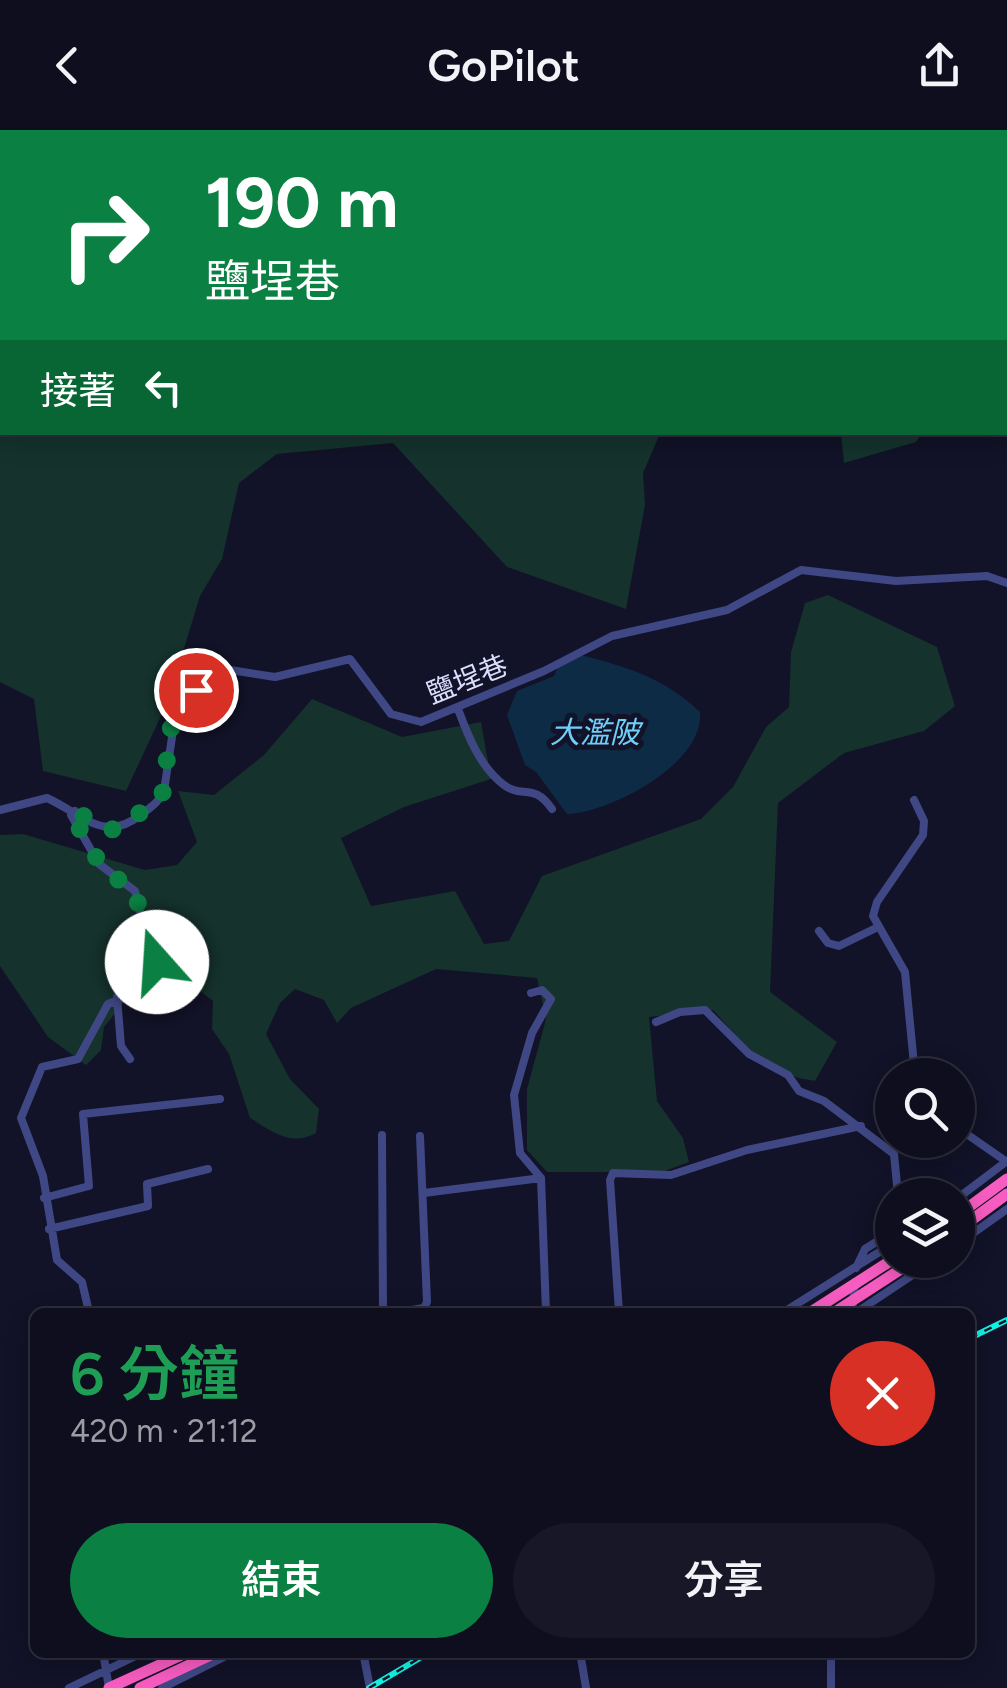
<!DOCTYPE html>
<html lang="zh-TW">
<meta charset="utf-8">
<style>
:root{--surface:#0e0e1e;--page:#171727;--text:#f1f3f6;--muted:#9b9ca4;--line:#2e2e3c;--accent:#0b8043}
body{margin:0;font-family:Figtree,"Noto Sans TC",sans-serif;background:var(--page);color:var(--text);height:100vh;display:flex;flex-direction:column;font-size:38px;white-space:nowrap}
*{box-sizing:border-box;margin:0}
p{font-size:32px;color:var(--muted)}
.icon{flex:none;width:55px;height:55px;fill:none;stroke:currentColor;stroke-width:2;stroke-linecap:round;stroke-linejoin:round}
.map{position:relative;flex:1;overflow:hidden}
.details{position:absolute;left:30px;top:1178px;width:945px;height:350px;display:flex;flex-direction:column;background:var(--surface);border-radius:15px;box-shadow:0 5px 25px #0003,0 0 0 2px var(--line)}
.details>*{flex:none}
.top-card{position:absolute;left:0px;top:0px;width:1008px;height:305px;box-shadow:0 5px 25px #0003,0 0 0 2px var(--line);background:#0b8043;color:#fff;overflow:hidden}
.fabs{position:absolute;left:875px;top:928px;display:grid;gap:20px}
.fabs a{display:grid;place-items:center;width:100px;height:100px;border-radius:50%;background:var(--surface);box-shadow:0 5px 25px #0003,0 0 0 2px var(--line);font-size:50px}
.pin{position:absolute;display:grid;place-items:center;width:85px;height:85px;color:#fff;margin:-42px;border:5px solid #fff;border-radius:50%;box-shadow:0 2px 10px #0007}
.me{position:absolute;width:110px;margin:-55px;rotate:341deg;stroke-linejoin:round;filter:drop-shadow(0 0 8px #0008)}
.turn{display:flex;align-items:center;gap:35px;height:210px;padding:0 40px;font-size:45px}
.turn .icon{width:130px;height:130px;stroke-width:2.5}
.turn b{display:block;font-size:70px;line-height:85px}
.then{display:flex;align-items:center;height:95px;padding:0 40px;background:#0003;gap:20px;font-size:38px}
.round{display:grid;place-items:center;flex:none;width:105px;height:105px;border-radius:52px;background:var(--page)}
.head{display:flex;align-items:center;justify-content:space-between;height:170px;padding:0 40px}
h1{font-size:60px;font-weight:600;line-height:75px;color:#1e9e55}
.primary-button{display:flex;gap:20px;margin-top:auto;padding:20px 40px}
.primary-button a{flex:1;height:115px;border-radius:60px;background:var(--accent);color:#fff;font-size:40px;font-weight:600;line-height:115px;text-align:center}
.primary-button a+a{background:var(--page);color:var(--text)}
header{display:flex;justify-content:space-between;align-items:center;height:130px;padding:0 40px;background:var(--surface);font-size:45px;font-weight:600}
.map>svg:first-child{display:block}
.green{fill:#15322c}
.water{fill:#0e2b45}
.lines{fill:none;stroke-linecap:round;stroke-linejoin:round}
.stream{stroke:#0e2b45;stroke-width:2.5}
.minor{stroke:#3f4885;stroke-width:8}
.highway{stroke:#f75cc0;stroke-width:11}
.rail-casing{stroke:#11f3e3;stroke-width:6}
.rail{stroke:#121228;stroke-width:2.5;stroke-dasharray:8;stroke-linecap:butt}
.route{stroke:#0b8043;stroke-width:18;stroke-dasharray:0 32.4}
.labels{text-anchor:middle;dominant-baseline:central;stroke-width:10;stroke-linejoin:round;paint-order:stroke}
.street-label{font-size:28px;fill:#dbddfd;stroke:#121228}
.water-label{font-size:30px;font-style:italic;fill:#6ecff8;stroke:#121228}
</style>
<header><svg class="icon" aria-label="back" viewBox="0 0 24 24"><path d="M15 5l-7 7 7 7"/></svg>GoPilot<svg class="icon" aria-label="share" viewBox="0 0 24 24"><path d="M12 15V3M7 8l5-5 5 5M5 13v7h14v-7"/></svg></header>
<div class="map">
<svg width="1007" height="1558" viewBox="0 0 1007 1558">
<rect width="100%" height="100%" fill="#121228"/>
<path class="green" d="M 0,0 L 673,1 L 2,2 L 2,302 L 736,304 L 659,306 L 643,343 L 645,375 L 626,479 L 507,437 L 393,313 L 277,324 L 239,353 L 222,429 L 200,466 L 168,571 L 126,661 L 43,641 L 34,569 L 0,552 Z
M 922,303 L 916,312 L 844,333 L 841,304 Z
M 828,465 L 937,517 L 955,576 L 924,601 L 844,623 L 778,673 L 770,862 L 837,912 L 815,951 C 762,944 747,917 713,880 L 649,887 L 657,971 L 683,1008 L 689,1032 L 662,1042 L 547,1042 L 527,1020 L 527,959 L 546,889 L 537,848 L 436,839 L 351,878 L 337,893 L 324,870 L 295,859 L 280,873 L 266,904 L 290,949 L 319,979 L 316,1003 C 291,1017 273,1002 250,988 L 229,924 L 212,899 L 213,871 L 191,854 L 132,862 L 104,897 L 101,920 L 86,935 L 48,907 L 0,836 L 0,705 L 23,704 L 145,740 L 177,735 L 197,712 L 178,661 L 214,665 L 264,625 L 312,569 L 402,607 L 481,592 L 491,649 L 404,677 L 341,708 L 371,776 L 455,761 L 484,814 L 509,811 L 542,746 L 701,689 L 733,657 L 766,597 L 789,577 L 791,522 L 805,473 Z"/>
<path class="water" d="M 580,525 C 626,536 666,549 700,582 C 705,633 610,683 567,684 L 536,642 L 525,635 L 507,585 L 517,561 L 554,546 L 558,536 Z"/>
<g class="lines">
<path class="stream" d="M 159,2 L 163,0
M 0,52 L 2,54"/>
<path class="minor" d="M 458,579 C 468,606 480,637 504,655 C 523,669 533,652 552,679
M 914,670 L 924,691 L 923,705 L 877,772 L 873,786 L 905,842 L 915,945
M 0,680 L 47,668 C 84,685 104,714 142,684 C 151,677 159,672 164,661 L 175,587 L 212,545 L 230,540 L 275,547 L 350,529 L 391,584 L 421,592 L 544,541 L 612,506 L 727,480 L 801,440 L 896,451 L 987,446 L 1007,453
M 75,681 L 71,685 L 99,734 L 135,761 L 141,786 L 160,821 L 140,861 L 108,874 L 78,929 L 42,937 L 21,988 L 43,1046 L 57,1130 L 82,1152 L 89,1182
M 819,801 L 828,813 L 839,816 L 876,798
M 531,863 L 542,860 L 551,869 L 532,903 L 514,965 L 520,1023 L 541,1048 L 546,1182
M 117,867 L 121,916 L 130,929
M 656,892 L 680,882 L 705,880 L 749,924 L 788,945 L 799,961 L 824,971 L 894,1024 L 898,1065
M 958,998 L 1007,1032
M 382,1005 L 383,1182
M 424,1063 L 541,1048
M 44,1068 L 89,1056 L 83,984 L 220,969
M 958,1068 L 1007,1031
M 49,1099 L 148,1076 L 147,1054 L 208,1039
M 958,1114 L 1007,1079
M 856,1138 L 865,1119 L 892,1102
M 400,1182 L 424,1178 L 427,1172 L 420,1006
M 619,1182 L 610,1050 L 613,1043 L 671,1045 L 747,1020 L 861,996
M 784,1182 L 892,1114
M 852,1182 L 855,1152
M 857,1182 L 935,1130
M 103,1522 L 109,1558
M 363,1522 L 370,1558
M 580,1522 L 586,1558
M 69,1558 L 144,1522
M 162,1558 L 234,1522
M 831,1558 L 831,1522"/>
<path class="highway" d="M 958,1085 L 1007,1049
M 958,1100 L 1007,1064
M 811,1182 L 892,1130
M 835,1182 L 915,1130
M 109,1558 L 188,1522
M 140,1558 L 217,1522"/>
<defs>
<path id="rail" d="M 970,1208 L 1007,1190
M 369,1558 L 430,1522"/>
</defs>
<use href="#rail" class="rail-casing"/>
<use href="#rail" class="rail"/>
</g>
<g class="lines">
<path class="route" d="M 157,832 L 160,821 L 141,786 L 135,761 L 103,739 L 71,684 L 76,681 L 100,697 L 116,700 L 162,667 L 171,598 L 196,560"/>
</g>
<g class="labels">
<g class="street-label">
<text transform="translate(467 549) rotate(-22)">鹽埕巷</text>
</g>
<g class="water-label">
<text x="595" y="602">大濫陂</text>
</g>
</g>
</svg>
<div class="fabs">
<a><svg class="icon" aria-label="search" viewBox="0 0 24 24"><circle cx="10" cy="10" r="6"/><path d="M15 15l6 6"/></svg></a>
<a><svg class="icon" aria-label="layers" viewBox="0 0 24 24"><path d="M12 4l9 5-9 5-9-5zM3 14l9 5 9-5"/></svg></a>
</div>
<div class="pin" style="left:196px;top:560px;background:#d93025"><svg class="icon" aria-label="arrive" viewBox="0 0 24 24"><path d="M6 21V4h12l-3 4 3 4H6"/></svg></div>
<svg class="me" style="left:157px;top:832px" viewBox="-20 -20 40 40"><circle r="19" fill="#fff"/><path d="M0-13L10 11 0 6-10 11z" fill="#0b8043"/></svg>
<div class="top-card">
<div class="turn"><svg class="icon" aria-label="right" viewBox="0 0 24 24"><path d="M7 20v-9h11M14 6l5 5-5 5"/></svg><div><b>190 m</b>鹽埕巷</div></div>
<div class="then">接著<svg class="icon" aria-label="left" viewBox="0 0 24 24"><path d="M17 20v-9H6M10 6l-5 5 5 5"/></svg></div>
</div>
<section class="details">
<div class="head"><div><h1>6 分鐘</h1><p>420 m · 21:12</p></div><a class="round" style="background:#d93025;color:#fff"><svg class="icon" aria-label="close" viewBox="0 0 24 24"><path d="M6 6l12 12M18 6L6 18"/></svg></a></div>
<div class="primary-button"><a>結束</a><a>分享</a></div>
</section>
</div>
